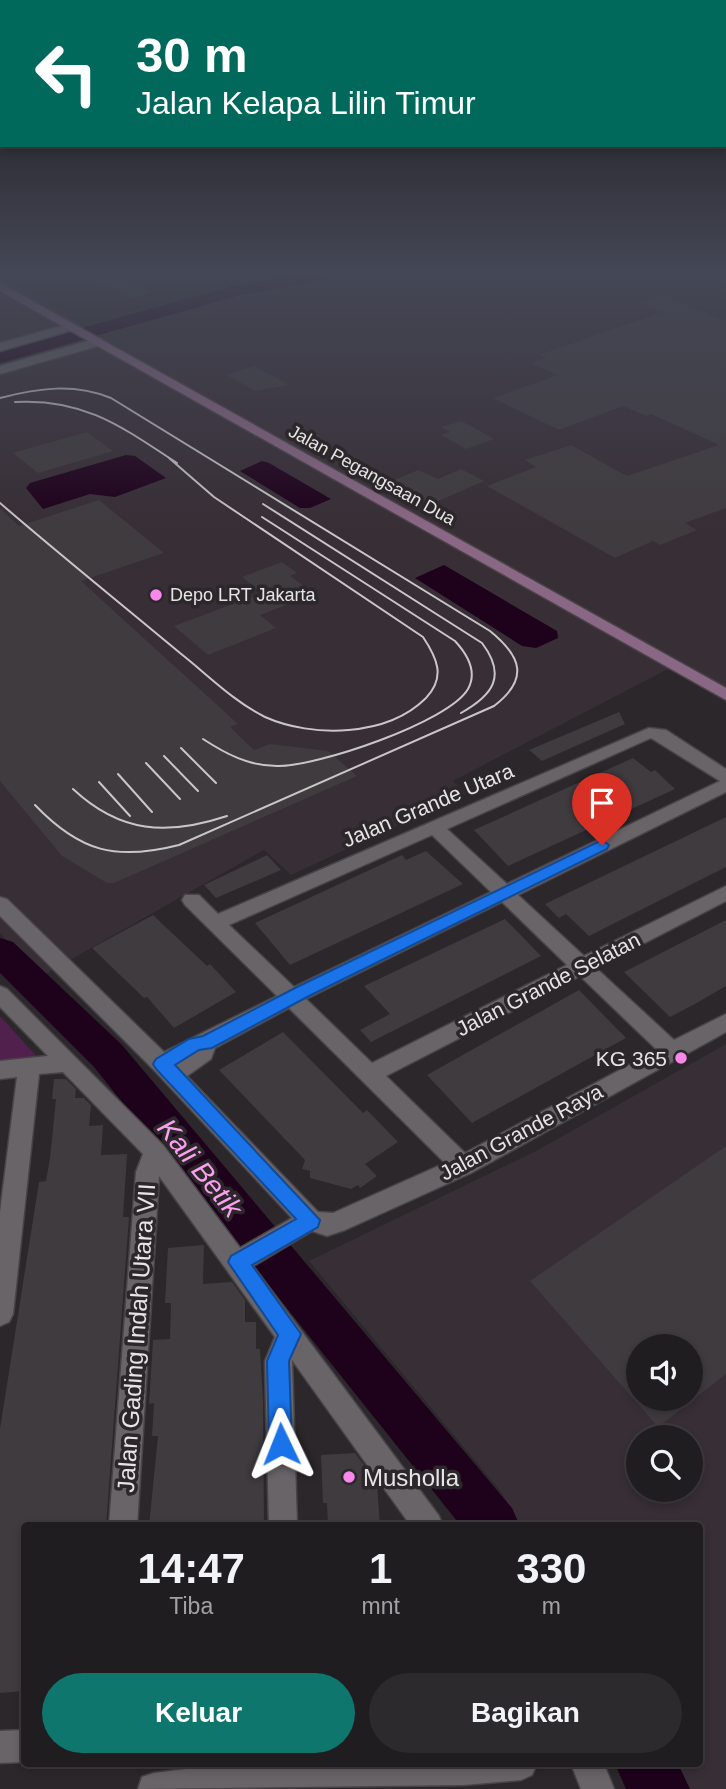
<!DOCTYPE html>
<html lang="id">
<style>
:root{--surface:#201d20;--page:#2d2a2d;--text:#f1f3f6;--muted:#a2a2a5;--line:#3d3b3e;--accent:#0f766e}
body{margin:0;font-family:Arial,sans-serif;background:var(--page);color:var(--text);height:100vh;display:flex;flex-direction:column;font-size:26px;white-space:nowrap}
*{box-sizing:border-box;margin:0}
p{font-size:23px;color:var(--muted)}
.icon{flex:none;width:38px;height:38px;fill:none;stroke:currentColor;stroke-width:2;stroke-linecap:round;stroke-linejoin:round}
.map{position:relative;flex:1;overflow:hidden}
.drawer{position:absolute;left:21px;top:1522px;width:682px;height:245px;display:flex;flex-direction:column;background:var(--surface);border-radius:7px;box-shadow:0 4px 10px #0003,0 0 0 2px var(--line)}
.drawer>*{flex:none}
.top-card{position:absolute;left:0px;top:0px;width:726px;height:147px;box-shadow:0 4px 10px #0003,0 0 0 2px var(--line);background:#00695c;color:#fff;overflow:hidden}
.tools{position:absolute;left:626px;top:1334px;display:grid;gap:14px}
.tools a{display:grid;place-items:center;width:77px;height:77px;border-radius:50%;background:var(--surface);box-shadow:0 4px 10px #0003,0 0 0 2px var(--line);font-size:35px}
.pin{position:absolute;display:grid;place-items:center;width:60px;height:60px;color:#fff;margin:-72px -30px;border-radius:50% 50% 50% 0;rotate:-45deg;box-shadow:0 0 7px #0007}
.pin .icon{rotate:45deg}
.me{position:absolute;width:77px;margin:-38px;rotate:358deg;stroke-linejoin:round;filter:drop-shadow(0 0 5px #0008)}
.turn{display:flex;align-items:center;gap:24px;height:147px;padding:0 21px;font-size:32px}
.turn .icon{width:91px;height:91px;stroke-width:2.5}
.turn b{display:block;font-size:49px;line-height:60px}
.eta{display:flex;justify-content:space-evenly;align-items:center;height:119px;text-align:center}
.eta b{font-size:42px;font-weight:600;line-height:49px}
.primary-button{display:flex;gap:14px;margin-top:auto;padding:14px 21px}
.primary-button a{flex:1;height:80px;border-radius:42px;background:var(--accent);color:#fff;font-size:28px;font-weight:600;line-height:80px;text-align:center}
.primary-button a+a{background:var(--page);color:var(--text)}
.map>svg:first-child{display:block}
.built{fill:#382e36;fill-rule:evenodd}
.green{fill:#51204c}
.water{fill:#1e011b}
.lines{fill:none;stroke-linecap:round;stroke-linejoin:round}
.river{fill:#1e011b;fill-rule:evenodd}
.building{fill:#403b3f;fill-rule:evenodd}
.minor-casing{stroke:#474346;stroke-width:3}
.tertiary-casing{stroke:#474346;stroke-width:3}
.secondary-casing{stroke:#474346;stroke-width:3}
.minor{fill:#696468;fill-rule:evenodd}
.tertiary{fill:#696468;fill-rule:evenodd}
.secondary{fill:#8a6785;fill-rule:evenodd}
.tram{stroke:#c9c6c8;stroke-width:2}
.route{fill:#1a73e8;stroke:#114b97;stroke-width:2}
.poi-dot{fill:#f888ea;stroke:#2b272a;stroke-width:2.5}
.labels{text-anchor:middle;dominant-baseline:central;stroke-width:7;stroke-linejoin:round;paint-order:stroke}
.far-street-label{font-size:18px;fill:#e7e4e6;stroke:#2b272a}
.far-poi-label{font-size:18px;fill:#e7e4e6;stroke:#2b272a;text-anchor:start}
.street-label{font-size:21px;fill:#e7e4e6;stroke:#2b272a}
.poi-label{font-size:21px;fill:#e7e4e6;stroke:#2b272a;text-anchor:end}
.near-street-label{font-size:24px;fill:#e7e4e6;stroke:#2b272a}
.near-poi-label{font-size:24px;fill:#e7e4e6;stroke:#2b272a;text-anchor:start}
.near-water-label{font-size:28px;font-style:italic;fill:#fba0ee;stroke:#2b272a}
</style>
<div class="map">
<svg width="726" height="1789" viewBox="0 0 726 1789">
<rect width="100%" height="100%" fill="#2b272a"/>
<path class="built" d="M 308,276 L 640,276 L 688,282 L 705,276 L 726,276 L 726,702 L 668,669 L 453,781 L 466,794 L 291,875 L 264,850 L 40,977 L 0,933 L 0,370 L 97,343 L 81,333 L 0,356 L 0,277 L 89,329 L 238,287 Z
M 726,1044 L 726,1789 L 673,1789 L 658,1764 L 700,1764 L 700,1526 L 521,1526 L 501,1492 L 309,1261 L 536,1151 ZM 639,1346 L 691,1346 L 691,1398 L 639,1398 ZM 639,1437 L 691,1437 L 691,1489 L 639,1489 Z"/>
<path class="green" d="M 0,1016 L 39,1059 L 0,1063 Z"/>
<path class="water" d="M 126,455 L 135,456 L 166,478 L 115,497 L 90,494 L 43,509 L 26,488 L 30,483 Z
M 262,461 L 269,463 L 331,499 L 310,508 L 300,508 L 240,471 Z
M 444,565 L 557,631 L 558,638 L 536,648 L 522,646 L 415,578 Z"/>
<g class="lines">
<path class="river" d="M 291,276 L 328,276 L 319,281 L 241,295 L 0,363 L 0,351 L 232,286 Z
M 0,938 L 13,942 L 122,1045 L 512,1508 L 520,1526 L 461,1526 L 94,1067 L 0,973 Z
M 615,1764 L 678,1764 L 690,1789 L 626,1789 Z"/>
</g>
<path class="building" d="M 87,276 L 119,276 L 152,293 L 131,298 Z
M 661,295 L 726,321 L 726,508 L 685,523 L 697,530 L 660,545 L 653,541 L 615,558 L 487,486 L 536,467 L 525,460 L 571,445 L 627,476 L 719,445 L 651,414 L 647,416 L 623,406 L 559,430 L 493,398 L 558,375 L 532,363 L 546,358 L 538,355 L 664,312 L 640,303 Z
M 254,366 L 289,385 L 255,391 L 227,375 Z
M 461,421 L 469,425 L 494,439 L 466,449 L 441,435 L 450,432 L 441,427 Z
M 87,432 L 113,451 L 38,473 L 13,453 Z
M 461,469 L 484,481 L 420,509 L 378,487 L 418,470 L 438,479 Z
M 99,500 L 164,553 L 81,581 L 238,724 L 230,727 L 254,750 L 270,744 L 328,751 L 357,776 L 114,883 L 107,883 L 62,856 L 0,781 L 0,508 L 19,526 Z
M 282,562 L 297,573 L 290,576 L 315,594 L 260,615 L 276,628 L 208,655 L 174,626 L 262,593 L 242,577 Z
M 619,712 L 625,724 L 542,761 L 529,750 Z
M 633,758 L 651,772 L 655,770 L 675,789 L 508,866 L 474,830 Z
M 726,817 L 726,867 L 589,936 L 566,914 L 559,918 L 545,904 Z
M 426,851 L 463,884 L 290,965 L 255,923 L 402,855 L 406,860 Z
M 267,855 L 281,870 L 216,898 L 204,885 Z
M 153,915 L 207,966 L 210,964 L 236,992 L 174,1028 L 147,997 L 144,998 L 92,948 Z
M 505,919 L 541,956 L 371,1042 L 360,1030 L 390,1014 L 364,986 Z
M 726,920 L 726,986 L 695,1004 L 670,1017 L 624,972 Z
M 579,990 L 626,1038 L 472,1123 L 427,1075 Z
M 283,1032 L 363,1113 L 367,1110 L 398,1142 L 365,1164 L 377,1176 L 360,1188 L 358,1185 L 351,1189 L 310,1178 L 310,1171 L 302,1169 L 305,1160 L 219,1070 Z
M 54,1079 L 66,1079 L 76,1089 L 75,1098 L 84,1098 L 91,1105 L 89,1126 L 103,1125 L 101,1155 L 127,1154 L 123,1217 L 129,1217 L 106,1526 L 24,1526 L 24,1691 L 0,1693 L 0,1429 L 39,1182 L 46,1181 L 50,1158 L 56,1099 L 52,1099 Z
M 726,1146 L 726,1374 L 658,1427 L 530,1281 ZM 639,1346 L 691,1346 L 691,1398 L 639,1398 Z
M 204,1245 L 203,1284 L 232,1282 L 245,1300 L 245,1322 L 256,1322 L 256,1349 L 260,1349 L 263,1401 L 264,1526 L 149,1526 L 158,1436 L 152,1436 L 154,1403 L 149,1404 L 153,1340 L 170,1339 L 171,1303 L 165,1303 L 168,1248 Z
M 355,1453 L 377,1483 L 380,1526 L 328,1526 L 327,1503 L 323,1503 L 321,1455 Z"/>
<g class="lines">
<defs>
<path id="minor" d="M 649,728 L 666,730 L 726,769 L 726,792 L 518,895 L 584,956 L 726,886 L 726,901 L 596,968 L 674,1040 L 726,1014 L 726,1032 L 471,1173 L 345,1230 L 327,1236 L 312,1231 L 253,1266 L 439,1516 L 443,1526 L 411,1526 L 292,1360 L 297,1526 L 269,1526 L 265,1361 L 275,1337 L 159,1176 L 137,1526 L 109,1526 L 136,1172 L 143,1154 L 63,1072 L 39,1074 L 13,1314 L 9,1322 L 0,1326 L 0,1212 L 17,1077 L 0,1079 L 0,1061 L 48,1056 L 0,1007 L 0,986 L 7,989 L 163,1145 L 240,1248 L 292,1218 L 154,1070 L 0,916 L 0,897 L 7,899 L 164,1052 L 277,996 L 185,905 L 182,900 L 185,895 L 199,895 L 218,914 ZM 651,738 L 720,781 L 507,884 L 447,829 ZM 432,835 L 491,892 L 294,987 L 229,925 ZM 502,902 L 567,965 L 372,1063 L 306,999 ZM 580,976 L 657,1050 L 465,1153 L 386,1076 ZM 289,1008 L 445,1163 L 333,1213 L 318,1212 L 187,1076 L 211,1059 L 215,1048 Z
M 24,1730 L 24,1762 L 0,1763 L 0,1731 Z
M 227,1764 L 537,1764 L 532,1775 L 521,1780 L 464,1785 L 138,1789 L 142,1777 L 154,1773 Z
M 571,1764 L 604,1764 L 614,1789 L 581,1789 Z"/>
<path id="tertiary" d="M 72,323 L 76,325 L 76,329 L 0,351 L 0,343 Z
M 98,338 L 102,339 L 102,345 L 0,374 L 0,366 Z"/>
<path id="secondary" d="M 0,283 L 726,688 L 726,700 L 0,291 Z"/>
</defs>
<use href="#minor" class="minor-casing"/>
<use href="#tertiary" class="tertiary-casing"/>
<use href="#secondary" class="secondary-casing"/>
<use href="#minor" class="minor"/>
<use href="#tertiary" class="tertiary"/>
<use href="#secondary" class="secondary"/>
<path class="tram" d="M 0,398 C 38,388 74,383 111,398 L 490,631 C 522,657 529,679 494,706 L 179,845 C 116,861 80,852 35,805
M 15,402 C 84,398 122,427 177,463
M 0,503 C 59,554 120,603 180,653 C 208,675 233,701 265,717 C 312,738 387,737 426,698 C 446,677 437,658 423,637 L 214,497 L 169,458
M 263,504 L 482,643 C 507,676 493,695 461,713
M 203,739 C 226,754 249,766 277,766 C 316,767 449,722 468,689 C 478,671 467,654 455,641 L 262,517
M 181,748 L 216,783
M 164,756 L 198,791
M 146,763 L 180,799
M 118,774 L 152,812
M 99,782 L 130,816
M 73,789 C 120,833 167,836 227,816"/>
</g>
<linearGradient id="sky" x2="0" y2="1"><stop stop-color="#181517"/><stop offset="0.52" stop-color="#444755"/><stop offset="1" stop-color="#444755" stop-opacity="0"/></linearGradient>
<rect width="726" height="526" fill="url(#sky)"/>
<path class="route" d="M 602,840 L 609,845 L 607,849 L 309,996 L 212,1048 L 199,1050 L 175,1065 L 320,1220 L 318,1227 L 252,1265 L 301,1334 L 289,1361 L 292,1444 L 289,1452 L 281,1455 L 272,1452 L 269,1444 L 267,1361 L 278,1335 L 228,1262 L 231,1256 L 296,1219 L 156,1069 L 153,1064 L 156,1059 L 189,1039 L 203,1036 L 297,987 Z"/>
<g class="poi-dot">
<circle cx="156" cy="595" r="7"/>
<circle cx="681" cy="1058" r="7"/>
<circle cx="349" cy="1477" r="7"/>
</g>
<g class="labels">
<g class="far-street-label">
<text transform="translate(372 475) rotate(29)">Jalan Pegangsaan Dua</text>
</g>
<g class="far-poi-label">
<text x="170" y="595">Depo LRT Jakarta</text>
</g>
<g class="street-label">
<text transform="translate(428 805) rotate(-23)">Jalan Grande Utara</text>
<text transform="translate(548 984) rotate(-27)">Jalan Grande Selatan</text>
<text transform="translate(521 1132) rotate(-28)">Jalan Grande Raya</text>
</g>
<g class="poi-label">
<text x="667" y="1058">KG 365</text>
</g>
<g class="near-street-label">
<text transform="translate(136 1338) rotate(-86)">Jalan Gading Indah Utara VII</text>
</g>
<g class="near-poi-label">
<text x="363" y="1477">Musholla</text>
</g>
<g class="near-water-label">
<text transform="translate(200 1168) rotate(51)">Kali Betik</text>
</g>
</g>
</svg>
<div class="tools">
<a><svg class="icon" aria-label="sound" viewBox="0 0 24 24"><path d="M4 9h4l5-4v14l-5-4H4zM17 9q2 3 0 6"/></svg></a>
<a><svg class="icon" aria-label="search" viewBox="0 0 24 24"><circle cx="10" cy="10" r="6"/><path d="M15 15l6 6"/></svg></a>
</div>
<div class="pin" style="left:602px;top:845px;background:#d93025"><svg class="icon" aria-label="arrive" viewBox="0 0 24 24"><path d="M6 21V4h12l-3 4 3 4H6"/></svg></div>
<svg class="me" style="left:281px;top:1444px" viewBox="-20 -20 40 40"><path d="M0-17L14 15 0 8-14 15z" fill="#1a73e8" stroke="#fff" stroke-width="4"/></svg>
<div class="top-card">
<div class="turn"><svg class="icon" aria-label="left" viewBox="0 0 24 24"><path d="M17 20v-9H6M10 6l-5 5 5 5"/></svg><div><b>30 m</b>Jalan Kelapa Lilin Timur</div></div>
</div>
<section class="drawer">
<div class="eta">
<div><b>14:47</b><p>Tiba</p></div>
<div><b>1</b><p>mnt</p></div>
<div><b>330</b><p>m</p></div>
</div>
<div class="primary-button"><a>Keluar</a><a>Bagikan</a></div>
</section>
</div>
